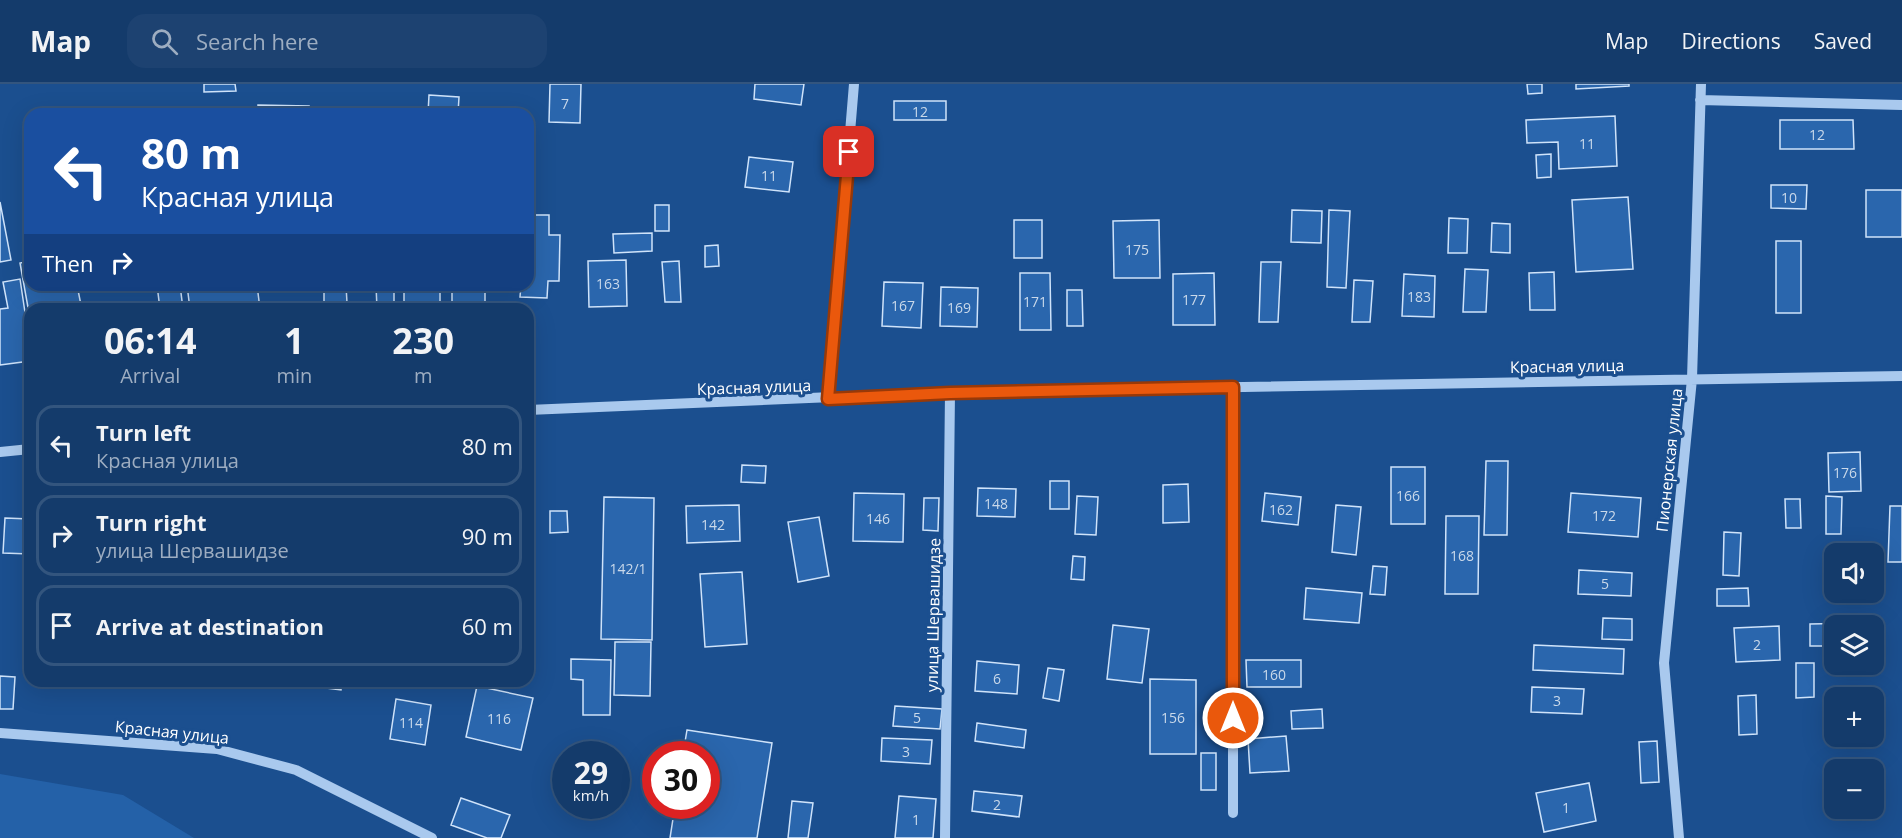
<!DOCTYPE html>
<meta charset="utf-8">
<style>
:root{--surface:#143b6b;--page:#1d4271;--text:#f1f3f6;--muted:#9dadc1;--line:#33557e}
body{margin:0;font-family:"Open Sans",sans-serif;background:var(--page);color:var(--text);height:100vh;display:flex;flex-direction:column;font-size:22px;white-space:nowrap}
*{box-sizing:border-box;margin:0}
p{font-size:20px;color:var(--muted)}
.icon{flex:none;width:33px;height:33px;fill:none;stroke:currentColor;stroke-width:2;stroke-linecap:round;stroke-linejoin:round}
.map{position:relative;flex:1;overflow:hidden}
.sheet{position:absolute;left:24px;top:219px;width:510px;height:384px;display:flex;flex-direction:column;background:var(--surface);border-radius:18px;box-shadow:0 6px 24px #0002,0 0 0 2px var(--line)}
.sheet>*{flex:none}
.banner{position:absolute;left:24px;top:24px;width:510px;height:183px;border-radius:18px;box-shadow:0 6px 24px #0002,0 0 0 2px var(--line);background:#1a4fa0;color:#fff;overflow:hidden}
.fabs{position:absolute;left:1824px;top:459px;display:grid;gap:12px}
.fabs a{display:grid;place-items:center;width:60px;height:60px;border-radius:12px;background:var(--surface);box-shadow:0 6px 24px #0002,0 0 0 2px var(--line);font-size:30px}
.speed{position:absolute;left:552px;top:657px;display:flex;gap:12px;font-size:30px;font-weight:700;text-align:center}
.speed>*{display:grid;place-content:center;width:78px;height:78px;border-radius:50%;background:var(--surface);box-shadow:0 6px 24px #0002,0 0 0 2px var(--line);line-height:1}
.speed small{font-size:15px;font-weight:400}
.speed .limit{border:9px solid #d22;background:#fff;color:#111}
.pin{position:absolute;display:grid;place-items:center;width:51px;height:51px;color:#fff;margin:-26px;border-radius:12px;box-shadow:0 3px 9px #0006}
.me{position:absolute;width:66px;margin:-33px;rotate:0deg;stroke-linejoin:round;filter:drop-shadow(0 0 4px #0008)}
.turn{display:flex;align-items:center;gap:21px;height:126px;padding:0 18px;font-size:27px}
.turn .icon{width:78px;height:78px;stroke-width:2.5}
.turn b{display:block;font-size:42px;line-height:51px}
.then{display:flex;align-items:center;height:57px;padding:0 18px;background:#0003;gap:12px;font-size:22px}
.eta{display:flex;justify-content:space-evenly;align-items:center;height:102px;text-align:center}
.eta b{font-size:36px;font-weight:700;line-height:42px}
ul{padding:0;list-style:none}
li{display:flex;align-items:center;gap:18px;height:81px;margin:0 12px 9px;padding:0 6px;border:3px solid var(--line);border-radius:18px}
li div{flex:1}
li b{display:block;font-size:22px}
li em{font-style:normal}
header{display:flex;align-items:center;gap:36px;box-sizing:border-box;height:84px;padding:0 30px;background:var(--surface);border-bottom:2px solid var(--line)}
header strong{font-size:28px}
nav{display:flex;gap:33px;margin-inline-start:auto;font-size:21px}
.search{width:420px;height:54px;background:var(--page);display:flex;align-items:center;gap:15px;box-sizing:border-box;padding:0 21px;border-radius:18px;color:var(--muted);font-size:22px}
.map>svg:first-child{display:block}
.green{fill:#2461a8}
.building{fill:#2a66ad;stroke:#cfe3fa;stroke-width:1.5}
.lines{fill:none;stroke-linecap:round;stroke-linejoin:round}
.minor{stroke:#a9c9ee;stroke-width:10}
.route-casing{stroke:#983908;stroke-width:15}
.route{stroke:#ea580c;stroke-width:10}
.labels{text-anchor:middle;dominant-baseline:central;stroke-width:6;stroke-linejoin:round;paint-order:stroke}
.number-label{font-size:14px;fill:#cad9ea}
.street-label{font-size:16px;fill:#fff;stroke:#1b4f8f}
</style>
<header>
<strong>Map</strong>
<div class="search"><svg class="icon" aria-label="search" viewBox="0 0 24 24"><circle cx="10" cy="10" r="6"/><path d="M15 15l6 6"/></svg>Search here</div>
<nav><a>Map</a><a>Directions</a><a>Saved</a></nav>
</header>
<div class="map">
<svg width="1902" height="754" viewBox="0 0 1902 754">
<rect width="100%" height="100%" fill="#1b4f8f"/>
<path class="green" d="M 0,690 L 123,711 L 194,754 L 0,754 Z"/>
<path class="building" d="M 204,0 L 235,0 L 236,7 L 204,8 Z
M 550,0 L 581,0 L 580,39 L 549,38 Z
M 755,0 L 804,0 L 801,21 L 754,15 Z
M 1527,0 L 1542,0 L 1542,9 L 1528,10 Z
M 1576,0 L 1629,0 L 1629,2 L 1576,5 Z
M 429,11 L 459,13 L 458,30 L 428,30 Z
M 894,17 L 946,17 L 946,36 L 894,36 Z
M 258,21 L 309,22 L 308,30 L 258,30 Z
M 1615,32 L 1617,82 L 1559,85 L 1558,58 L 1527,59 L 1526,36 Z
M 1780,36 L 1853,36 L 1854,65 L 1780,65 Z
M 1551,70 L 1551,93 L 1537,94 L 1536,71 Z
M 749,73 L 793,78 L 789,108 L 745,103 Z
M 1771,101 L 1807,101 L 1806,125 L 1771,124 Z
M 1866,106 L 1902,106 L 1902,153 L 1866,153 Z
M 1628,113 L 1633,185 L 1576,188 L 1572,116 Z
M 0,118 L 11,176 L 0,178 Z
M 655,121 L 669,121 L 669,147 L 655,147 Z
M 1292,126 L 1322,127 L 1321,159 L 1291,158 Z
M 1329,126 L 1350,127 L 1346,204 L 1327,203 Z
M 528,131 L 549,131 L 549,151 L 560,151 L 559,197 L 548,197 L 547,214 L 520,213 L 521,201 L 528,201 Z
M 1449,134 L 1468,135 L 1467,169 L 1448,169 Z
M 1014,136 L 1042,136 L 1042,174 L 1014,174 Z
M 1159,136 L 1160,194 L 1114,194 L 1113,137 Z
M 1492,139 L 1510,140 L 1510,169 L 1491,168 Z
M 652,149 L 652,167 L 614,169 L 613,150 Z
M 1776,157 L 1801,157 L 1801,229 L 1776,229 Z
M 718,161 L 719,182 L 705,183 L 705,162 Z
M 626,176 L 627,222 L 589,223 L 588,177 Z
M 30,177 L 30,201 L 77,201 L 81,221 L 55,225 L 30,225 L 29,229 L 20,179 Z
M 679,177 L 681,218 L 665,218 L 662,178 Z
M 1261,178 L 1281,178 L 1278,238 L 1259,238 Z
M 1465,185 L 1488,186 L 1486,228 L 1463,228 Z
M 1554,188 L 1555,226 L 1530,226 L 1529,189 Z
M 1020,189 L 1050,189 L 1051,246 L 1020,246 Z
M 1214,189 L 1215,241 L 1173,241 L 1173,190 Z
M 1404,190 L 1435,192 L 1434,233 L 1402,232 Z
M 20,195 L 30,262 L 30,277 L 0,281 L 0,225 L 8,224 L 3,198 Z
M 1354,196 L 1373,197 L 1370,238 L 1352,238 Z
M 884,198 L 923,199 L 921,244 L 882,242 Z
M 157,201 L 180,201 L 183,225 L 160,225 Z
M 187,201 L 257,201 L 260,225 L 190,225 Z
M 324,201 L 346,201 L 347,219 L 324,220 Z
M 376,201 L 394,201 L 394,225 L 377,225 Z
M 404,201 L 440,201 L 440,220 L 404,219 Z
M 452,201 L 485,201 L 485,220 L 452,219 Z
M 941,203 L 978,204 L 977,243 L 940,242 Z
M 1067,206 L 1082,206 L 1083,242 L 1067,242 Z
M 1860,368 L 1861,407 L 1829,408 L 1828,369 Z
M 1486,377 L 1508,377 L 1507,451 L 1484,451 Z
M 742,381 L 766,382 L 765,399 L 741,398 Z
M 1391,383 L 1425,383 L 1425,440 L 1391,440 Z
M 1050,397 L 1069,397 L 1069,425 L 1050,425 Z
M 1188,400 L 1189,438 L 1163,439 L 1163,401 Z
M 978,404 L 1016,405 L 1015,433 L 977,432 Z
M 854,409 L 904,410 L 903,458 L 853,457 Z
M 1265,409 L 1301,413 L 1298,441 L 1262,437 Z
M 1571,409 L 1641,414 L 1638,453 L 1568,448 Z
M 1077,412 L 1098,413 L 1096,451 L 1075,450 Z
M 1826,412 L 1842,413 L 1841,450 L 1826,450 Z
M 604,413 L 654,414 L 652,556 L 601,555 Z
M 924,414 L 939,414 L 938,447 L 923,446 Z
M 1785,415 L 1800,415 L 1801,444 L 1786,444 Z
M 739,421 L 740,457 L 687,459 L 686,422 Z
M 1336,421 L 1361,423 L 1356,471 L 1332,468 Z
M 1890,422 L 1902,422 L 1902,478 L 1888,478 Z
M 550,427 L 567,427 L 568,448 L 550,449 Z
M 1446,432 L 1479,432 L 1478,510 L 1445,510 Z
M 819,433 L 829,492 L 798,498 L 788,438 Z
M 5,434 L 30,435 L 30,470 L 3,469 Z
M 1724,448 L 1741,449 L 1739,492 L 1723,491 Z
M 1073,472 L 1085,473 L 1084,496 L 1071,495 Z
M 1373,482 L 1387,483 L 1385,511 L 1370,510 Z
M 1579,486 L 1632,489 L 1631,512 L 1578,510 Z
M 742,488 L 747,560 L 705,563 L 700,490 Z
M 1306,504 L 1362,509 L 1359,539 L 1304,535 Z
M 1748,504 L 1749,522 L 1717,522 L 1717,505 Z
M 1603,534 L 1632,535 L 1632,556 L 1602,555 Z
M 1860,539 L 1860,542 L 1834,542 L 1834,562 L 1810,562 L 1810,540 Z
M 1113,541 L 1149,545 L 1142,599 L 1107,595 Z
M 1779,542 L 1780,576 L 1736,578 L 1734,544 Z
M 615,558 L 651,558 L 650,612 L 614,611 Z
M 1534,561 L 1624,565 L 1623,590 L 1533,586 Z
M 571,575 L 611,576 L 610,631 L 583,631 L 583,596 L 571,595 Z
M 1246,576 L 1301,576 L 1301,603 L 1247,603 Z
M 977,577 L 1019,581 L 1017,610 L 975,607 Z
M 1796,579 L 1814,579 L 1814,613 L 1796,614 Z
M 1048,584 L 1064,586 L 1059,617 L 1043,614 Z
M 0,592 L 15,593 L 13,625 L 0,625 Z
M 1150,595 L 1196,596 L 1196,670 L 1150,670 Z
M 312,597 L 342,597 L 341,606 L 311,602 Z
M 477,602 L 533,614 L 521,666 L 466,653 Z
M 1532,603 L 1584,605 L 1582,630 L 1531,628 Z
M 1756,611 L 1757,650 L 1739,651 L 1738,612 Z
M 396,615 L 431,621 L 425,661 L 390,655 Z
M 895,622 L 942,625 L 940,645 L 893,642 Z
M 1322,625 L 1323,644 L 1292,645 L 1291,627 Z
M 977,639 L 1026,646 L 1024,664 L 975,657 Z
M 687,646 L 772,659 L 757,754 L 670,754 L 675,722 L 706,722 L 706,670 L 683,670 Z
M 1286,652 L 1289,687 L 1250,689 L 1248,655 Z
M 882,654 L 932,656 L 930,680 L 881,677 Z
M 1657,657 L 1659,698 L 1641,699 L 1639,658 Z
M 1201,669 L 1216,669 L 1216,706 L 1201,706 Z
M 1589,699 L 1596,737 L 1544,748 L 1536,709 Z
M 974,707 L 1022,712 L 1019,733 L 972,727 Z
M 899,712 L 936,715 L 933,754 L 895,754 Z
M 461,714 L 510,731 L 501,754 L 487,754 L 451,741 Z
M 792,717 L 813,719 L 808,754 L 788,754 Z"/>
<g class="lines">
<path class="minor" d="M 1700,16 L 1902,21
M 828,315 L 854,0
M 528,326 L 950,308 L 1902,292
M 0,368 L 30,365
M 0,649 L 217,665 L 296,686 L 432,754
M 1233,729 L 1233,303
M 945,754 L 950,308
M 1679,754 L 1664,579 L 1692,295 L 1701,0"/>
</g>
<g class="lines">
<defs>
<path id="route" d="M 849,68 L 828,315 L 950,309 L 1233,303 L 1233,634"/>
</defs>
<use href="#route" class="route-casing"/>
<use href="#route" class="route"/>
</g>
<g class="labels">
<g class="number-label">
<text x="565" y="19">7</text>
<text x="920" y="27">12</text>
<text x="1817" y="50">12</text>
<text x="1587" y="59">11</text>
<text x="769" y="91">11</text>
<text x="1789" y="113">10</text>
<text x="1137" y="165">175</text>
<text x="608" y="199">163</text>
<text x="1419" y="212">183</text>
<text x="1194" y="215">177</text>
<text x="1035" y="217">171</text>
<text x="903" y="221">167</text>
<text x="959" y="223">169</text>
<text x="1845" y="388">176</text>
<text x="1408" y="411">166</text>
<text x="996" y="419">148</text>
<text x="1281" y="425">162</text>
<text x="1604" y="431">172</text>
<text x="878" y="434">146</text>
<text x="713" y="440">142</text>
<text x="1462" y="471">168</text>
<text x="628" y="484">142/1</text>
<text x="1605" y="499">5</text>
<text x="1757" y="560">2</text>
<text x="1274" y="590">160</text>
<text x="997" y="594">6</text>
<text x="1557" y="616">3</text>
<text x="917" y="633">5</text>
<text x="1173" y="633">156</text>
<text x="499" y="634">116</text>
<text x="411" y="638">114</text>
<text x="906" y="667">3</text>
<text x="997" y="720">2</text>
<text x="1566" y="723">1</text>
<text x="916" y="735">1</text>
</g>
<g class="street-label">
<text transform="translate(1567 282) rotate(-1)">Красная улица</text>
<text transform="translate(754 303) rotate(-2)">Красная улица</text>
<text transform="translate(1669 376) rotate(-84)">Пионерская улица</text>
<text transform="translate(933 531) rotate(-89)">улица Шервашидзе</text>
<text transform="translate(172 648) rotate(6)">Красная улица</text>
</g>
</g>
</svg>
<div class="fabs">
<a><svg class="icon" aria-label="sound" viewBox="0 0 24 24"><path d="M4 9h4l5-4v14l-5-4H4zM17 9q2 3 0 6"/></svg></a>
<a><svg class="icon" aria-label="layers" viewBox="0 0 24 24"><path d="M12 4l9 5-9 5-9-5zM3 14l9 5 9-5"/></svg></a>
<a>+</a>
<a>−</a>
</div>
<div class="speed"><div>29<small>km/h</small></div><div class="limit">30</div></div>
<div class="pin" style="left:849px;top:68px;background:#d93025"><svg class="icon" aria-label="arrive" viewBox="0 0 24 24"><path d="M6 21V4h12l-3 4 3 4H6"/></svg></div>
<svg class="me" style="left:1233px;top:634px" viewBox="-20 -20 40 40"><circle r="17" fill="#ea580c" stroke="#fff" stroke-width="3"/><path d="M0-11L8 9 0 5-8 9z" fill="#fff"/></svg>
<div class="banner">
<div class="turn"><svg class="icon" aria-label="left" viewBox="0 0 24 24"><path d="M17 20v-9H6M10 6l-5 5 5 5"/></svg><div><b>80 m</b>Красная улица</div></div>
<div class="then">Then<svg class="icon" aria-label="right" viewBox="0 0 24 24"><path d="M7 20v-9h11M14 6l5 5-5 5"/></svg></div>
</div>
<section class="sheet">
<div class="eta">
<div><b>06:14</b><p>Arrival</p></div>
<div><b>1</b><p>min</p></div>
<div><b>230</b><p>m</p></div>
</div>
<ul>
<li><svg class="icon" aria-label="left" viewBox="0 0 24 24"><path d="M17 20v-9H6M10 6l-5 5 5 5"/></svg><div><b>Turn left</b><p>Красная улица</p></div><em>80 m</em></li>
<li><svg class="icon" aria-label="right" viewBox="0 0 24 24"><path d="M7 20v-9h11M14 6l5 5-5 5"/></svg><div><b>Turn right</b><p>улица Шервашидзе</p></div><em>90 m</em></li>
<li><svg class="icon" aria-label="arrive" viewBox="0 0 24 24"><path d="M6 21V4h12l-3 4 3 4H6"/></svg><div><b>Arrive at destination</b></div><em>60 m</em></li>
</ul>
</section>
</div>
